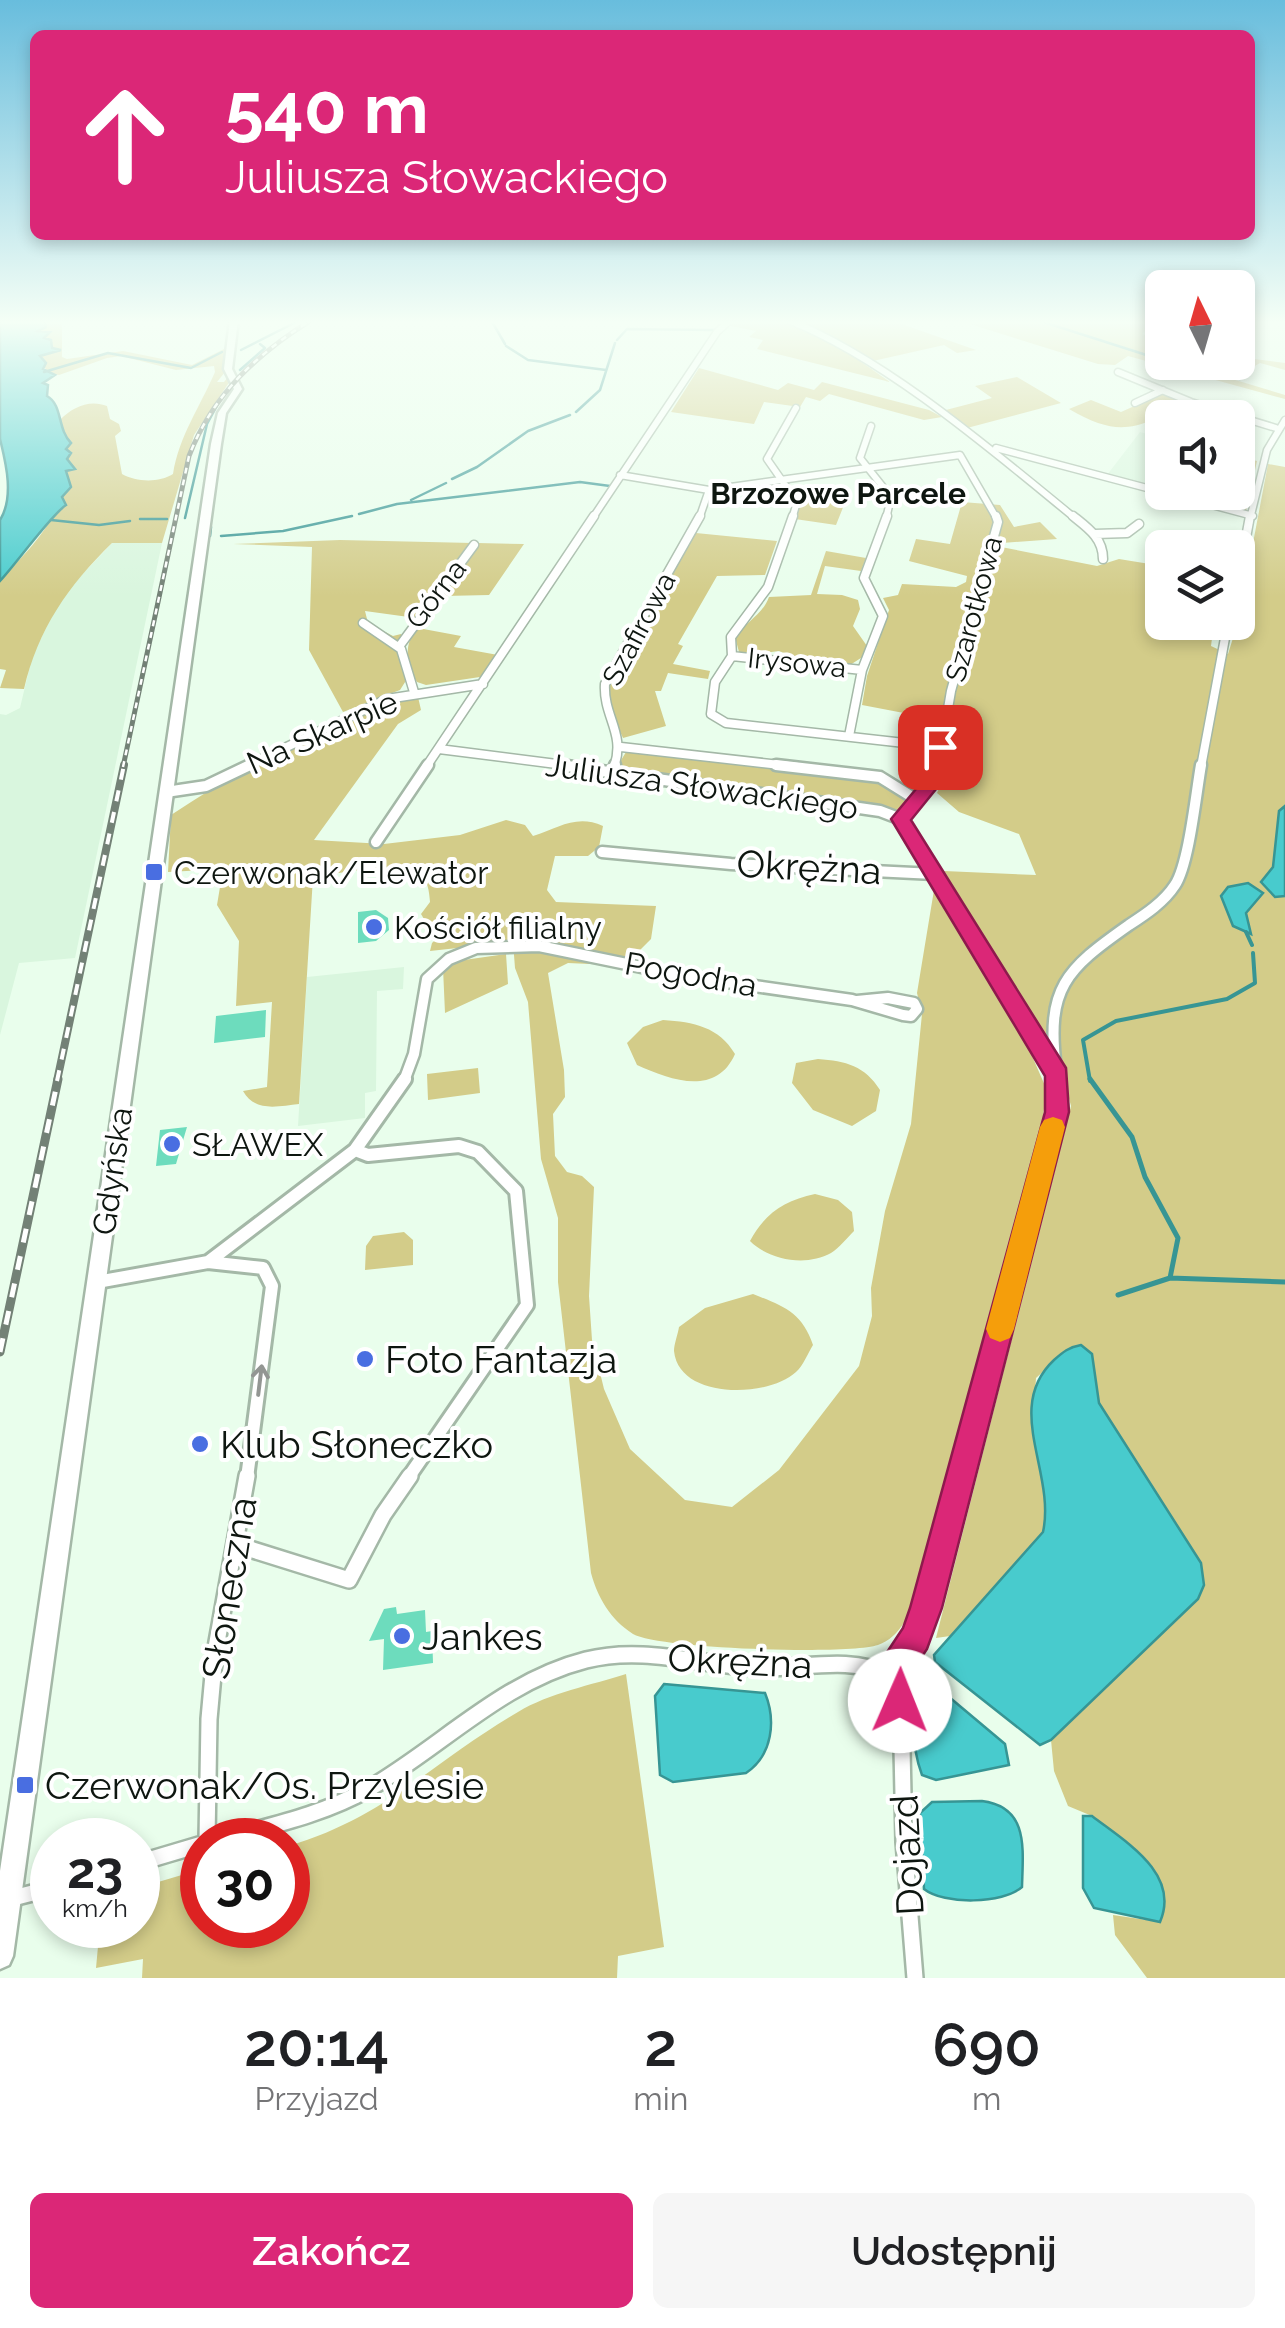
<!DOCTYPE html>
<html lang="pl">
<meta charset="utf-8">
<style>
:root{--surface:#fff;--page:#f6f6f6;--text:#202124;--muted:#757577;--accent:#db2777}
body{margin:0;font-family:Raleway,sans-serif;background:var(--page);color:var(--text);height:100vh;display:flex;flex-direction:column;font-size:38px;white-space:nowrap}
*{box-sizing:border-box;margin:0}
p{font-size:32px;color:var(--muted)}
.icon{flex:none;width:55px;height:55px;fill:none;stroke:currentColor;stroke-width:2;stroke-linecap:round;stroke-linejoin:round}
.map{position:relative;height:1978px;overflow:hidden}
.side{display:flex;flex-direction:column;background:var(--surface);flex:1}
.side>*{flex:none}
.banner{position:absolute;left:30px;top:30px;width:1225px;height:210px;border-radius:15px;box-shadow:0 5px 15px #0003;background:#db2777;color:#fff;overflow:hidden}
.needle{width:65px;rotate:355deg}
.fabs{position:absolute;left:1145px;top:270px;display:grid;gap:20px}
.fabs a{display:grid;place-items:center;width:110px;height:110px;border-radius:15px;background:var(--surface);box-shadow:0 5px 15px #0003;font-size:50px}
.speed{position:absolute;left:30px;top:1818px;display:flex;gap:20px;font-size:50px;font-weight:700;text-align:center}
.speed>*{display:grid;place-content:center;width:130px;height:130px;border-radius:50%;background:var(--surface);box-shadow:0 5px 15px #0003;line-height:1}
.speed small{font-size:25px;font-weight:400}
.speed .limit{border:15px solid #d22;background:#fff;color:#111}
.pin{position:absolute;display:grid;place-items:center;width:85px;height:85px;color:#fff;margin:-42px;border-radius:20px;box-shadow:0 5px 15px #0006}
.me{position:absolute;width:110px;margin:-55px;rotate:1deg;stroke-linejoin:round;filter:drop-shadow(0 0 8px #0008)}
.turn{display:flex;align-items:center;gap:35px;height:210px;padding:0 30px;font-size:45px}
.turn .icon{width:130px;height:130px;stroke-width:2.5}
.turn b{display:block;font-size:70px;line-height:85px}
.eta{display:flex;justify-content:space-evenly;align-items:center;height:170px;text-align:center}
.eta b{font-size:60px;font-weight:600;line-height:70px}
.button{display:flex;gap:20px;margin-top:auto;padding:20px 30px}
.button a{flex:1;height:115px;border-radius:15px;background:var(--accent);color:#fff;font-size:40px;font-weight:600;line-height:115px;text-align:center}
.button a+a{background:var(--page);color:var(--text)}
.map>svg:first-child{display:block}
.built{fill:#d9f6de}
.green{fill:#d3cc89}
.water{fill:#48cbcd;stroke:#379594;stroke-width:2.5}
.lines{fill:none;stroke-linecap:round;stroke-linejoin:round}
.stream-far2{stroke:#379594;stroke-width:2.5}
.stream-far1{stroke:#379594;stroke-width:4}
.stream{stroke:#379594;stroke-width:5}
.building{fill:#6ddcbd}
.minor-far4-casing{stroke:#a4b8a7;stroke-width:9}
.minor-far3-casing{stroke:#a4b8a7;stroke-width:11}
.minor-far2-casing{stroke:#a4b8a7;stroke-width:15}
.minor-far1-casing{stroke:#a4b8a7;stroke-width:18}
.minor-casing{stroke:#a4b8a7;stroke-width:20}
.secondary-casing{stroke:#a4b8a7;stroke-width:5}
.minor-far4{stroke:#fff;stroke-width:6}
.minor-far3{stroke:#fff;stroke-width:8}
.minor-far2{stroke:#fff;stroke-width:10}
.minor-far1{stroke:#fff;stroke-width:12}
.minor{stroke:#fff;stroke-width:15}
.secondary{fill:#fff;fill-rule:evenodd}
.rail-far2-casing{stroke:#738176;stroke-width:5}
.rail-far1-casing{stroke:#738176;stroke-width:8}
.rail-casing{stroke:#738176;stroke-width:9}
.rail-far2{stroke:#fff;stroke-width:2.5;stroke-dasharray:6;stroke-linecap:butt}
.rail-far1{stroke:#fff;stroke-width:4;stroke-dasharray:11;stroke-linecap:butt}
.rail{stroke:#fff;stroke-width:5;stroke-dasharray:14;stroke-linecap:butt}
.oneway{stroke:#939693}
.route{fill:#db2777;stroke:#8e194d;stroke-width:2.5}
.slow{fill:#f59e0b}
.poi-dot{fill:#496ee1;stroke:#fff;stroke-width:4}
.labels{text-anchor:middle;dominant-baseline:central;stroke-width:8;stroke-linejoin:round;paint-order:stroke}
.far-street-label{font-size:28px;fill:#0e1610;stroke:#fff}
.far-neighbourhood-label{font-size:30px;font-weight:bold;fill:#0e1610;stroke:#fff}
.street-label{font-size:32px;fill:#0e1610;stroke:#fff}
.poi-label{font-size:32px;fill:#0e1610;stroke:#fff;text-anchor:start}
.near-street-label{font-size:38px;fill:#0e1610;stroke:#fff}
.near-poi-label{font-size:38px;fill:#0e1610;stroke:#fff;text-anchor:start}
</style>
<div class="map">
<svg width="1285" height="1978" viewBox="0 0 1285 1978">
<rect width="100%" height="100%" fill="#e9feec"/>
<path class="built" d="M 1140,432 L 1162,438 L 1162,472 L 1152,487 L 1107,475 Z
M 112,543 L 162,543 L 75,958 L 19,963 L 0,1035 L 0,714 L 6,715 L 20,708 L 32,657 L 61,597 Z
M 404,967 L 403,989 L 377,991 L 376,1091 L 365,1093 L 365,1118 L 298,1126 L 307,977 Z"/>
<path class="green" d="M 45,320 L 62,320 L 62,357 L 67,359 L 123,351 L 192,365 L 224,349 L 225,372 L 217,382 L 224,382 L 228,377 L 230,381 L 194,435 L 162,543 L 112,543 C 68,586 38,629 24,689 L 0,688 L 6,670 L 0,669 L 0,581 C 33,544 60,523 65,471 L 74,469 L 67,459 L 60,420 C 72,407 90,399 107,406 L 110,419 L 119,424 L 121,431 L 115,436 L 122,474 C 136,482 159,483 173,474 C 179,436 200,407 215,372 L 214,366 L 176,370 L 121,356 L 107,358 L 59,375 L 47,373 L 40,354 L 54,352 L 45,335 L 36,332 L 46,327 Z
M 731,320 L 782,320 L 824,336 L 890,382 L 757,349 L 763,340 L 749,337 L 756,331 L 731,326 Z
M 804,320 L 890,320 L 976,350 L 957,353 L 944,345 L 873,361 L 829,334 L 804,324 Z
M 957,320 L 1156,320 L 1142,334 L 1162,341 L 1162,362 L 1238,362 L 1238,357 L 1285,363 L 1285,370 L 1260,363 L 1232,379 L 1285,395 L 1285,399 L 1128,356 L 1115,365 L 1098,364 Z
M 699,368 L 778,390 L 788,383 L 814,390 L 822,382 L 929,410 L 942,417 L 924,420 L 829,394 L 820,401 L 806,397 L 800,407 L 764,402 L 754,424 L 671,412 Z
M 1017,377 L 1061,403 L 967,428 L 942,411 L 992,398 L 975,386 Z
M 1166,392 L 1188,403 C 1138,427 1122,440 1069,409 L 1091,400 L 1121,412 Z
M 1238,456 L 1257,461 L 1246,511 L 1173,493 L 1238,492 Z
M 1268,464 L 1285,467 L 1285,806 L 1279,811 L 1273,867 L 1261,882 L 1275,896 L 1285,896 L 1285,1978 L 1147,1978 L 1115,1935 L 1113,1915 L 1160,1922 L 1147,1860 L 1092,1816 L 1068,1806 L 1054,1771 L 1051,1740 L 1198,1599 L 1204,1585 L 1201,1563 L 1099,1403 L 1092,1354 L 1069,1348 L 1036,1378 L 1033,1428 L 1047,1513 L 1043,1532 L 950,1636 L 936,1638 L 1071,1106 L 1062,1072 L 1044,1037 L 944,871 L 1036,875 L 1019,834 L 959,812 L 937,793 L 952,761 L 956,723 L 862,705 L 867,676 L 889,610 L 883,598 L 898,595 L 902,584 L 956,587 L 966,582 L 967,576 L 909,561 L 916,539 L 950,544 L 962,502 L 1000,505 L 1014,527 L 1040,522 L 1057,539 L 1002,543 L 1001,547 L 1097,566 L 1119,559 L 1162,566 L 1162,622 L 1214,623 L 1211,646 L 1228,654 L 1238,622 Z
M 839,491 L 846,500 L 836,525 L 795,519 L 802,496 Z
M 696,533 L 777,541 L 765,575 L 717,576 L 678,644 L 683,646 L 673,664 L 710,671 L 708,679 L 668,673 L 661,691 L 655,691 L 666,726 L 623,738 L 609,708 L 608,685 Z
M 340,540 L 473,543 L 416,618 L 365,611 L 368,623 L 393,636 L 401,634 L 407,679 L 400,690 L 343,712 L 309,650 L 312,547 L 233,544 Z
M 477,543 L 524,544 L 489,595 L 444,596 L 441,593 Z
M 826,551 L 866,558 L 861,571 L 825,566 L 817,594 L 842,595 L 858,600 L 860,609 L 853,626 L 867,646 L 864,656 L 850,665 L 801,660 L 779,651 L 749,655 L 739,652 L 735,637 C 746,622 763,614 769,597 L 811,595 Z
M 418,628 L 461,636 L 454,647 L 498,655 L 480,677 L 426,685 L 417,682 C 406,665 403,642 418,628 Z
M 418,697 L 421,710 L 398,724 L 314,840 L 384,844 L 460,835 L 506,820 L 525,825 L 533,836 C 559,828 576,814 603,826 L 599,847 L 588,856 L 555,856 L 547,890 L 556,902 L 656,906 L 651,939 L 640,950 L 612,965 L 568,963 L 548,973 L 564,1070 L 565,1097 L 553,1114 L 555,1156 L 567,1172 L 582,1176 L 594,1187 L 589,1296 L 592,1340 L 604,1389 L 630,1449 L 685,1500 L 732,1507 L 779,1470 L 859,1366 L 872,1316 L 871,1288 L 885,1211 L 911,1124 L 922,1014 L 917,993 L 934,890 L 1029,1049 L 1046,1088 L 1043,1119 L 920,1593 C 909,1613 901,1637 878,1645 C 848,1655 658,1649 633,1634 C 610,1619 598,1598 591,1573 L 558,1282 L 558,1218 L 541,1159 L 528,1002 L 515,968 L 513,942 L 430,951 L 432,943 L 441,934 L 439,925 L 424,919 L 421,914 L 430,902 C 429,891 428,880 419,872 C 404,860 335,874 313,877 L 299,1104 C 279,1106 255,1113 243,1091 L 267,1087 L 272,1002 L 236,1006 L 239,941 L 217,905 L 223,869 L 168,872 L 171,815 C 245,766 331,718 418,697 Z
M 635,751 L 874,778 L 909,799 L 903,812 L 894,812 L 623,769 L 620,762 L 626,752 Z
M 506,954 L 508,984 L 445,1013 L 443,968 L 457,961 Z
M 663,1020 C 694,1022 719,1027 735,1054 C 716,1097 670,1080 637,1065 L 627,1043 L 643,1027 Z
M 818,1059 C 846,1061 865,1066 880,1090 L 876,1111 L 852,1126 L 813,1110 L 792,1083 L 796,1063 Z
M 478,1068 L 480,1093 L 428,1100 L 427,1074 Z
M 815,1194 L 838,1200 L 852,1212 L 854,1231 C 847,1238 839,1248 831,1253 C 806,1267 769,1260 750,1241 C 765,1213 784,1201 815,1194 Z
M 404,1232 L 413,1240 L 413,1265 L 365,1270 L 366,1246 L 373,1236 Z
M 753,1294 C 783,1306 802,1312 813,1345 C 808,1353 803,1366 796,1372 C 768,1398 679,1400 674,1351 C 674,1344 678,1334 679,1327 L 705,1308 Z
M 626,1674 L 664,1947 L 618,1956 L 617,1978 L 142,1978 L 143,1959 L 96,1968 L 100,1925 L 138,1925 L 138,1888 L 202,1869 L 202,1925 L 288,1925 L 288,1846 C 385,1818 435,1760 518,1712 C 549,1693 592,1685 626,1674 Z"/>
<path class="water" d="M 0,320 L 45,320 L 46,327 L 38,331 L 50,332 L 44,338 L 51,340 L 52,348 L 61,350 L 40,356 L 46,363 L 43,369 L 55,375 L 43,383 L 48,385 L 47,396 C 63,405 57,429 71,443 L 66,449 L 71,453 L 67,459 L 75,469 L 66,471 L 71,487 L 62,497 L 66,505 C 51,515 16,564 0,581 L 0,520 C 15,496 5,460 0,439 C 0,416 0,348 0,320 Z
M 1285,806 L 1285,896 L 1275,897 L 1261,882 L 1273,867 L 1279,811 Z
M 1248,883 L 1263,893 L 1246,913 L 1251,934 L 1233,926 L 1221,896 L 1228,887 Z
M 1081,1345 L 1092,1354 L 1099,1403 L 1201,1563 L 1204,1585 L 1198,1599 L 1051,1740 L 1040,1745 L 935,1662 L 934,1655 L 1043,1532 C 1056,1472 1003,1408 1054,1360 C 1063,1352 1069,1347 1081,1345 Z
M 930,1681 L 1005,1744 L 1009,1765 L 936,1780 L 922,1775 C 913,1751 906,1698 930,1681 Z
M 664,1684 L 765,1693 C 776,1720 773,1755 746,1773 L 673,1782 L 660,1775 L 655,1696 Z
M 982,1801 C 1029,1807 1023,1848 1022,1887 C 1003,1904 944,1905 924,1889 L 920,1813 L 932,1802 Z
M 1083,1816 L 1092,1816 C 1124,1841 1181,1873 1160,1922 L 1094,1908 L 1083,1888 Z"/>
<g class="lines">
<path class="stream-far2" d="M 491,320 L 505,344
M 1037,320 L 1162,360
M 617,340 L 627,329 L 714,330
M 506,346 L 528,360 L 606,370
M 241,350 L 300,320
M 1178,362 L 1240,379
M 240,370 L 265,348 L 260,344
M 44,372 L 108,353 L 191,368 L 222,352
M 241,375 L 281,341 L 314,320
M 576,412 L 600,390 L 615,343
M 452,479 L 477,467 L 528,431 L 570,415
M 411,500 L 446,483
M 397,504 L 580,482 L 610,486
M 359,514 L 397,504
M 185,518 L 207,424 L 220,400
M 140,519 L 167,519
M 51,520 L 99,525 L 130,521
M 210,536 L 211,527
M 221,536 L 283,531 L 352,516"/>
<path class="stream-far1" d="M 1246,932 L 1252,945
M 1090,1081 L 1083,1040 L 1116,1021 L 1227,999 L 1255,983 L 1253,953"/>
<path class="stream" d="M 1090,1079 L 1132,1137 L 1145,1177 L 1178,1238 L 1170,1278 L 1118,1295
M 1170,1278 L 1285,1282"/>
</g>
<path class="building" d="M 376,910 L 388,918 L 389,930 L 376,941 L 358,943 L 358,912 Z
M 266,1010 L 265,1037 L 214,1043 L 216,1016 Z
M 187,1127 L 176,1164 L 156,1166 L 160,1130 Z
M 396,1607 L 397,1614 L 425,1610 L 426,1632 L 432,1631 L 433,1663 L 383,1670 L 384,1639 L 369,1641 L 384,1609 Z"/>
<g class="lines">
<defs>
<path id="minor-far4" d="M 788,320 C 885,358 994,452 1076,519
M 1118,372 L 1191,402 L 1276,428
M 1135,403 L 1163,390
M 871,426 L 860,458 L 891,497 L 886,519
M 996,448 L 1162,492
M 620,475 L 709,490 L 960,455 L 997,519
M 1163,492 L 1253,516
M 592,519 L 717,332 L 730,320
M 699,519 L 709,490
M 792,519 L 797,502 L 767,459 L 796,408
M 1250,519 L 1267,450 L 1285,420"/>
<path id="minor-far3" d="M 793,516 L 768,587 L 731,637 L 732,656 L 715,682 L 711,714 L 726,723 L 940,747
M 1073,516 C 1088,528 1103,538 1103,559
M 1095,534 L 1127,533 L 1139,524
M 1238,581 L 1250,516
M 363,623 L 401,649 L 414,692
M 401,644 L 474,545
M 732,656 L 862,670
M 849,736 L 862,670 L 883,616 L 864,578 L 887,516
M 621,747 L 798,767
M 439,749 L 580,767
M 245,767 L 387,699 L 483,684
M 426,767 L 594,516
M 614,767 C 626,733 603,717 605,684 L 700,516
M 938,767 L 951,691 L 998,522 L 996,516
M 1201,767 L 1228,622"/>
<path id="minor-far2" d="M 560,765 L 880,811 L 901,819 L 1057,1075 L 1057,1081
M 776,765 L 880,777 L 917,800
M 613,771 L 615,765
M 166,792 L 206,786 L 250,765
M 901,819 L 936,778 L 938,765
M 376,842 L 428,765
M 602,852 L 731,864 L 934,874
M 1056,1069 C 1046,988 1065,970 1129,925 C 1146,914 1164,902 1175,885 C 1189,864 1196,793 1201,765
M 404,1081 L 414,1054 L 427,979 L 449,959 L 476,948 L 539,946 L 685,976 L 852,1000 L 903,1015 L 911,1016 L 917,1009 L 914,1003 L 888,998 L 857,1001"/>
<path id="minor-far1" d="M 355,1150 L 368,1155 L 459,1146 L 478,1152 L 516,1191 L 527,1305 L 408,1478
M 208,1262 L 355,1150 L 405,1079
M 97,1282 L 208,1262 L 263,1268 L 272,1286 L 247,1478
M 960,1478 L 1057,1112 L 1057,1079"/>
<path id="minor" d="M 237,1545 L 349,1580 L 383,1515 L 410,1476
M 889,1675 L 916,1638 L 961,1476
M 207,1840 L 209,1719 L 215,1653 L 247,1476
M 218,1840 C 269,1826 323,1815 370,1788 C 442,1746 503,1681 586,1660 C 644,1645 702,1666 761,1668 C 804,1669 848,1655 889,1675 L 901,1701 L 904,1842 L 915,1978
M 138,1863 L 202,1844
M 9,1899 L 52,1888"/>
<path id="secondary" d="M 230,320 L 238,320 L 232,369 L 242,389 L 226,413 L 221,444 L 13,1956 L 9,1965 L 0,1969 L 0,1871 L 211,444 L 218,413 L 234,389 L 224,369 Z"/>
</defs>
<use href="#minor-far4" class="minor-far4-casing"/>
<use href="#minor-far3" class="minor-far3-casing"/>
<use href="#minor-far2" class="minor-far2-casing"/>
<use href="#minor-far1" class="minor-far1-casing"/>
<use href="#minor" class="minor-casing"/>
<use href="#secondary" class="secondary-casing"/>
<use href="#minor-far4" class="minor-far4"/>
<use href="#minor-far3" class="minor-far3"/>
<use href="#minor-far2" class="minor-far2"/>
<use href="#minor-far1" class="minor-far1"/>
<use href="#minor" class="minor"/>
<use href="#secondary" class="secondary"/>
<defs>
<path id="rail-far2" d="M 123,767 L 189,456 C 213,394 256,355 311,320"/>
<path id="rail-far1" d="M 57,1081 L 124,765"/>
<path id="rail" d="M 0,1352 L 58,1079"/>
</defs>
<use href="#rail-far2" class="rail-far2-casing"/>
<use href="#rail-far1" class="rail-far1-casing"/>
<use href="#rail" class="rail-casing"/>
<use href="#rail-far2" class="rail-far2"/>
<use href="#rail-far1" class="rail-far1"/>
<use href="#rail" class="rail"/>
</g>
<defs><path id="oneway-shaft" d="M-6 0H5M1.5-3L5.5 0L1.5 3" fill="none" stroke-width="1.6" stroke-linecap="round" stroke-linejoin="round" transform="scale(2.5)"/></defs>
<use class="oneway" href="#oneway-shaft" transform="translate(260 1380) rotate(-83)"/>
<linearGradient id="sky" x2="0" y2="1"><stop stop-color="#68bddd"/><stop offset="0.54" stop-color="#f5fff6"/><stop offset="1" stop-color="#f5fff6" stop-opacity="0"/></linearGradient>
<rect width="1285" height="597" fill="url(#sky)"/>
<path class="route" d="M 940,741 L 949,747 L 945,778 L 911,820 L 1066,1068 L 1069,1112 L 942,1608 L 927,1649 L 908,1678 L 918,1701 L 913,1713 L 900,1718 L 888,1713 L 872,1675 L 903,1628 L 910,1608 L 1045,1112 L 1045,1076 L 891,819 L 926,777 L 930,747 Z"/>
<path class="slow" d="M 1053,1117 L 1062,1120 L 1065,1127 L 1014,1329 L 1010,1338 L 1000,1342 L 990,1338 L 986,1329 L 1040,1127 L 1044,1120 Z"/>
<g class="poi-dot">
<rect x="144" y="862" width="20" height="20" rx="5"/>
<circle cx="374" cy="927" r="10"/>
<circle cx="172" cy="1144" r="10"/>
<circle cx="365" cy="1359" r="10"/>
<circle cx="200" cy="1444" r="10"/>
<circle cx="402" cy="1636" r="10"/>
<rect x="15" y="1775" width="20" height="20" rx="5"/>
</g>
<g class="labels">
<g class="far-street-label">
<text transform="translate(436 594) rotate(-52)">Górna</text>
<text transform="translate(974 609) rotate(-75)">Szarotkowa</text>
<text transform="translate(639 629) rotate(-62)">Szafirowa</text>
<text transform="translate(797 663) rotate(6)">Irysowa</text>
</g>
<g class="far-neighbourhood-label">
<text x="838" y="493">Brzozowe Parcele</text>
</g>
<g class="street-label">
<text transform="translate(322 732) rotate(-24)">Na Skarpie</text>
<text transform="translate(702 786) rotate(8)">Juliusza Słowackiego</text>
<text transform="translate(691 974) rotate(10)">Pogodna</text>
<text transform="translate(112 1171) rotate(-82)">Gdyńska</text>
</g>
<g class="poi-label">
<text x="174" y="872">Czerwonak/Elewator</text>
<text x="394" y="927">Kościół filialny</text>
<text x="192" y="1144">SŁAWEX</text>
</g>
<g class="near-street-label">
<text transform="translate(809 867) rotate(3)">Okrężna</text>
<text transform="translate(229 1588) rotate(-81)">Słoneczna</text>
<text transform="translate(740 1661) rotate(3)">Okrężna</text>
<text transform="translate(907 1855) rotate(-93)">Dojazd</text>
</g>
<g class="near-poi-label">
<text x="385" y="1359">Foto Fantazja</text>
<text x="220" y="1444">Klub Słoneczko</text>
<text x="422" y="1636">Jankes</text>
<text x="45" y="1785">Czerwonak/Os. Przylesie</text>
</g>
</g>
</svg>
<div class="fabs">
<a><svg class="needle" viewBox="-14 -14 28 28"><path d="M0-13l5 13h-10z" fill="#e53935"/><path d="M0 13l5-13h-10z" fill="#757577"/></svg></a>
<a><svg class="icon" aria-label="sound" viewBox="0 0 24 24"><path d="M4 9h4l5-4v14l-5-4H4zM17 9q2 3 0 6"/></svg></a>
<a><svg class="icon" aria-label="layers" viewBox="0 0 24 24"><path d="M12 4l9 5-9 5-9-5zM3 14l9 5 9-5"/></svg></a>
</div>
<div class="speed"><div>23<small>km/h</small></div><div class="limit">30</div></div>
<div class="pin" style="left:940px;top:747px;background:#d93025"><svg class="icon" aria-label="arrive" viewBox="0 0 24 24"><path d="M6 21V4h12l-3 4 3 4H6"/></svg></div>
<svg class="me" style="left:900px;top:1701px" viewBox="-20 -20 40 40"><circle r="19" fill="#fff"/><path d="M0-13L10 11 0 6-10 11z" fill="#db2777"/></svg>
<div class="banner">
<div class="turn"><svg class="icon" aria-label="ahead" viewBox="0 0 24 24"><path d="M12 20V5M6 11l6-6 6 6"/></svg><div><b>540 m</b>Juliusza Słowackiego</div></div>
</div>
</div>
<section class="side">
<div class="eta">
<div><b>20:14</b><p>Przyjazd</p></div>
<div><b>2</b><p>min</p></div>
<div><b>690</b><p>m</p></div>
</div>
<div class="button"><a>Zakończ</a><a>Udostępnij</a></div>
</section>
